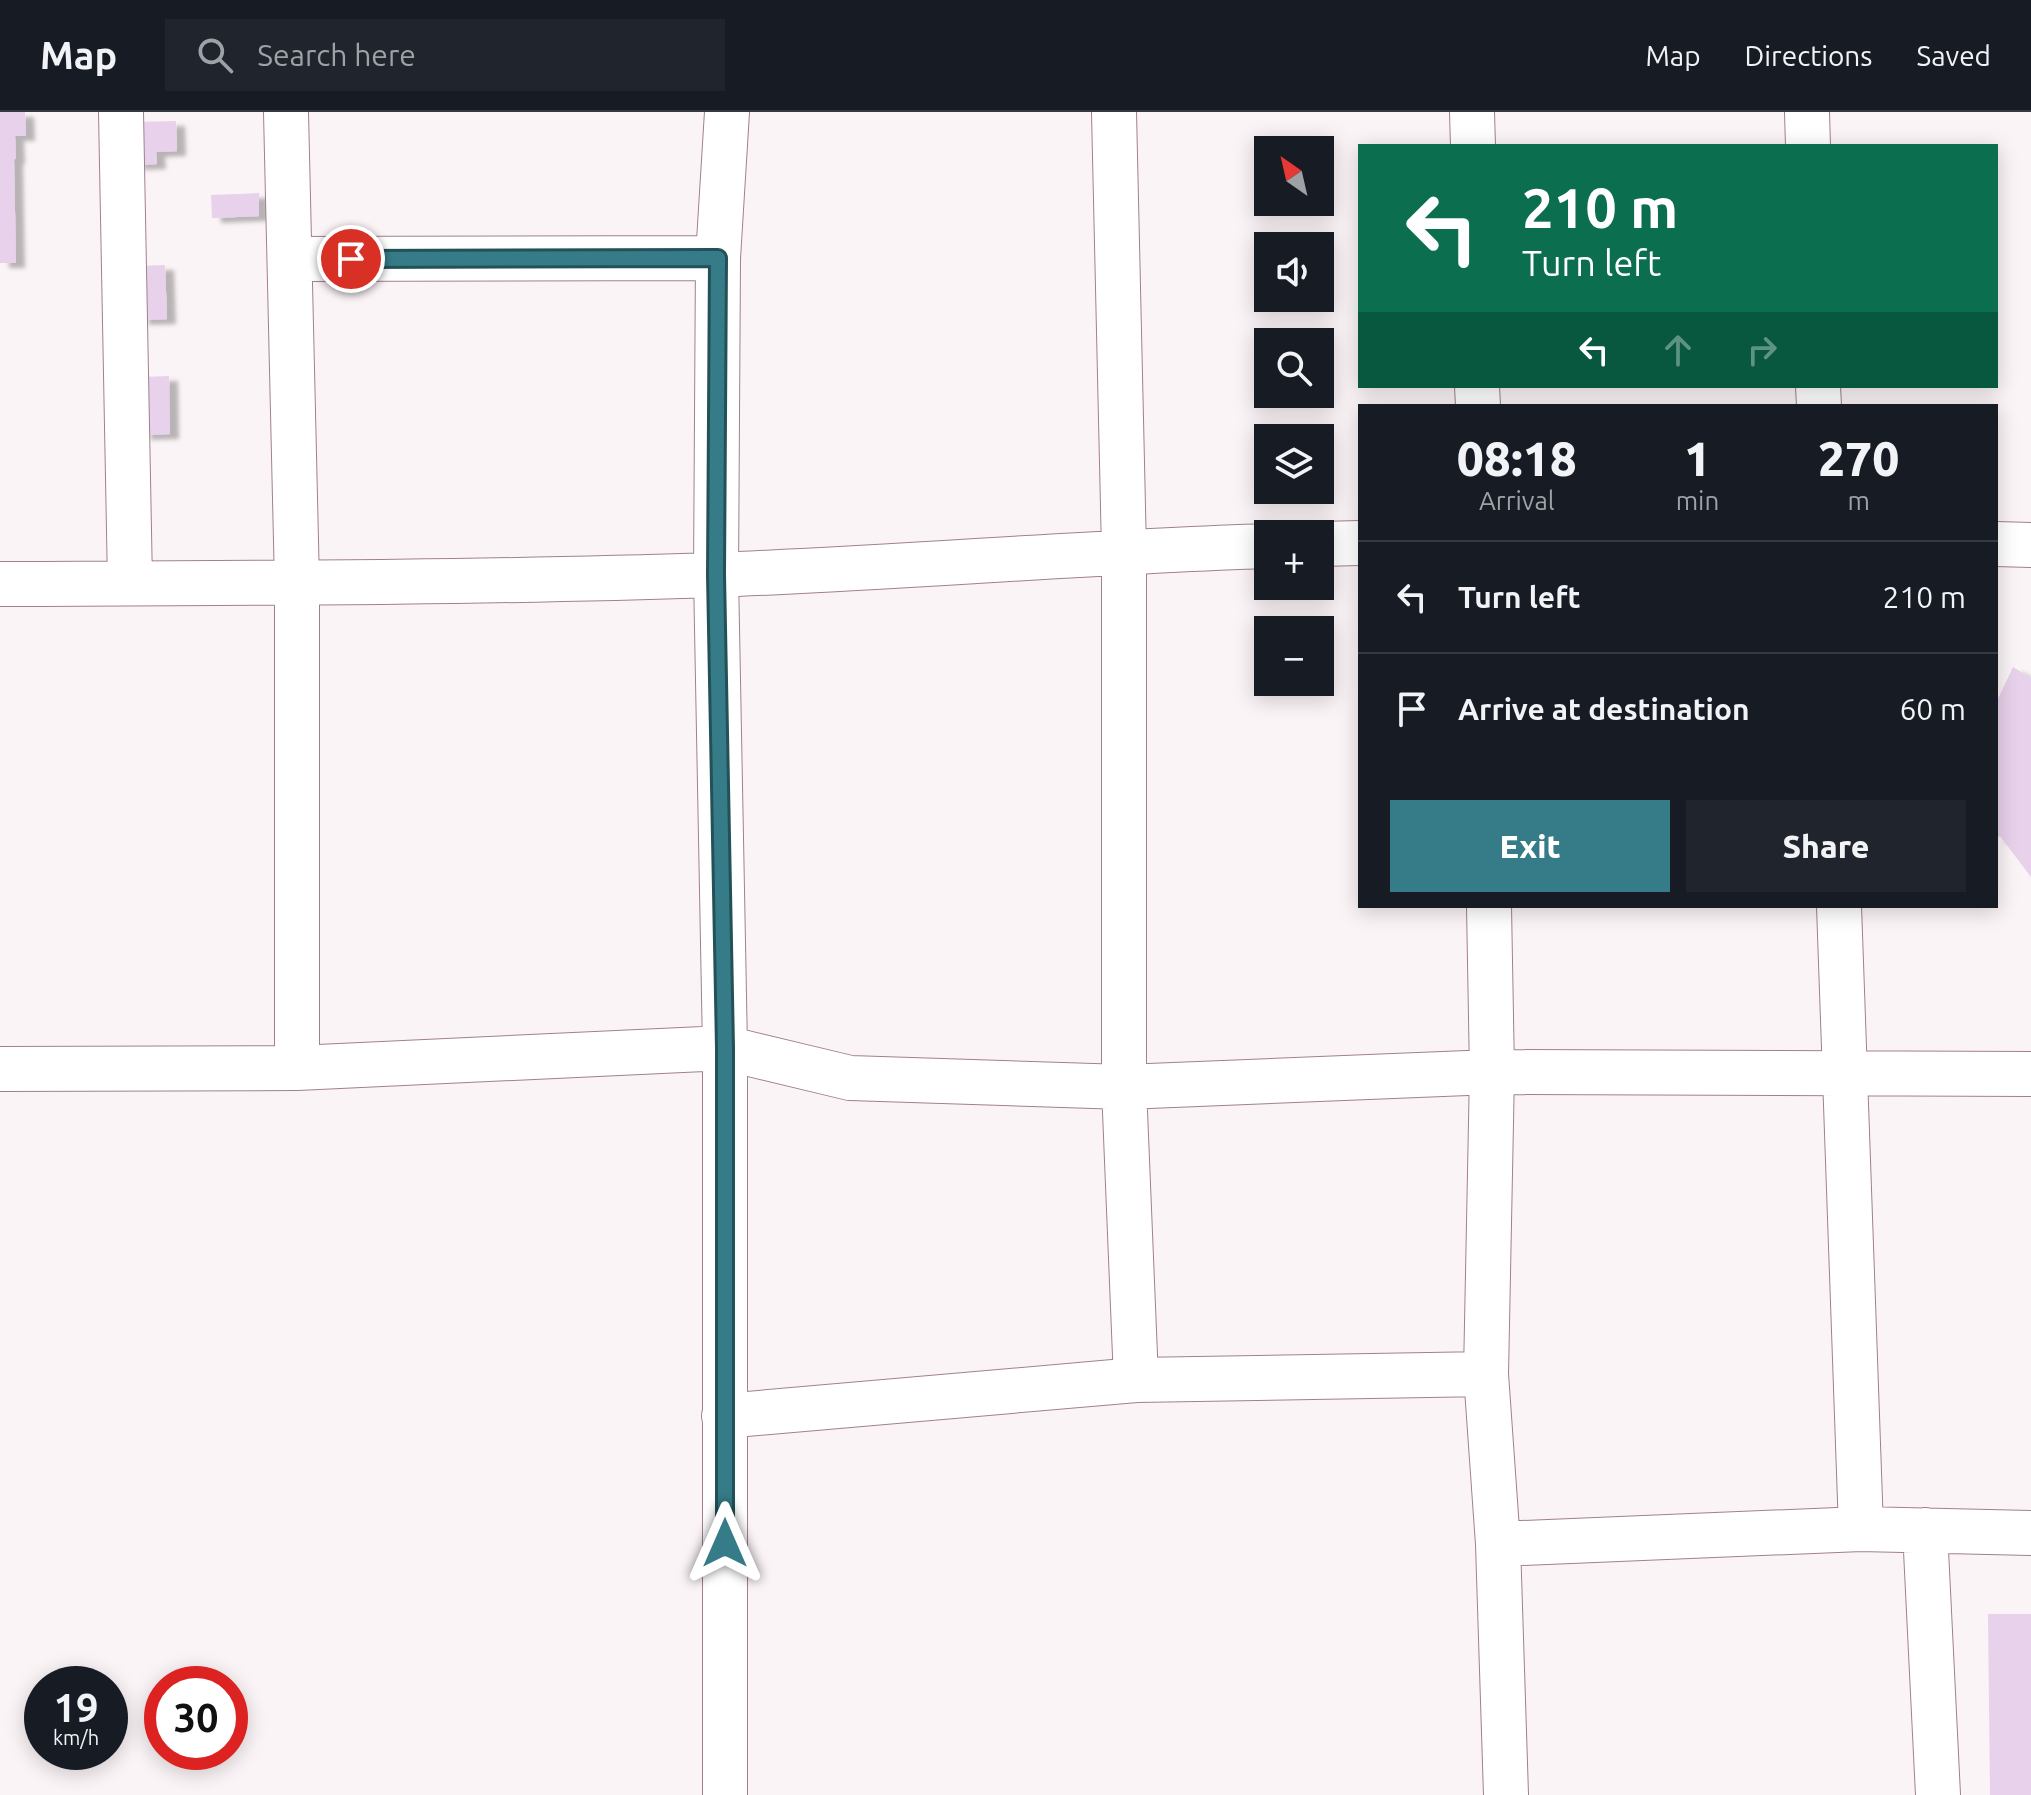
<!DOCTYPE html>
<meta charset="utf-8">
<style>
:root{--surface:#171b24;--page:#20242c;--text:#f1f3f6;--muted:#9ea1a6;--line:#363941;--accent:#367c88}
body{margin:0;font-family:Ubuntu,sans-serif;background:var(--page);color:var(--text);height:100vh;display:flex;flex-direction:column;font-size:30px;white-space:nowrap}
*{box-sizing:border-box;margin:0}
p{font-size:26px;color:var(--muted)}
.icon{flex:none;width:44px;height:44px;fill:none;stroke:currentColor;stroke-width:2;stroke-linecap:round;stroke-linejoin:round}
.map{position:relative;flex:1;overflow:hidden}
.details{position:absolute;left:1358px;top:292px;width:640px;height:504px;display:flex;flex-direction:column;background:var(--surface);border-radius:0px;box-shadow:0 4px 20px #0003}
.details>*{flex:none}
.hud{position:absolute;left:1358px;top:32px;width:640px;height:244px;border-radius:0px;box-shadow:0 4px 20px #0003;background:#0b6e4f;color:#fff;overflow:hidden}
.needle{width:52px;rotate:326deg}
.controls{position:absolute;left:1254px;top:24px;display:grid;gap:16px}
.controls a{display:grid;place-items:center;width:80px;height:80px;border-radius:0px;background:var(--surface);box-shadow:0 4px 20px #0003;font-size:40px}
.speed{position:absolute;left:24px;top:1554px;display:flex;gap:16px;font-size:40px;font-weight:700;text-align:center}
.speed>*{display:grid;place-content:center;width:104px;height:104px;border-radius:50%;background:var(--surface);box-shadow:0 4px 20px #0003;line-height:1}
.speed small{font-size:20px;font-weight:400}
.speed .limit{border:12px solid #d22;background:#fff;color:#111}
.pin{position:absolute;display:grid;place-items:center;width:68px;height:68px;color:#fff;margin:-34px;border:4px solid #fff;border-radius:50%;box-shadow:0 2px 8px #0007}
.me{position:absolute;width:88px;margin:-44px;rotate:0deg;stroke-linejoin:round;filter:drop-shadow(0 0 6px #0008)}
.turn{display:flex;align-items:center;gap:28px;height:168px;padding:0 32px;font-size:36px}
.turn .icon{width:104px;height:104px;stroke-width:2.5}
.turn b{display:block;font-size:56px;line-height:68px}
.lanes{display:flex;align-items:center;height:76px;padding:0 32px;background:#0003;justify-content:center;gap:40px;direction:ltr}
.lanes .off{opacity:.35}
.eta{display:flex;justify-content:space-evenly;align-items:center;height:136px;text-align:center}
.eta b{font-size:48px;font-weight:800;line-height:56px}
.cta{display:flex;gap:16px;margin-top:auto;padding:16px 32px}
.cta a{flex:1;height:92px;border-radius:0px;background:var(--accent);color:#fff;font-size:32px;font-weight:800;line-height:92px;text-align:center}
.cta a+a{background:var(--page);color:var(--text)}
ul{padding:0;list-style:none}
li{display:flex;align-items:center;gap:24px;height:112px;padding:0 32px;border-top:2px solid var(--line)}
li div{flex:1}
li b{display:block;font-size:30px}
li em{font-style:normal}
header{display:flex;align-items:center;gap:48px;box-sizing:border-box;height:112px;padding:0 40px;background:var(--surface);border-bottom:2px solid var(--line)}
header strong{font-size:38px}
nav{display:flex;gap:44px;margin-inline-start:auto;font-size:28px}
.search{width:560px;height:72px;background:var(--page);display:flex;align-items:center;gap:20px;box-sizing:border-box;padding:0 28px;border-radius:0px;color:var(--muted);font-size:30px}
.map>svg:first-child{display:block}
.building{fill:#e8d1eb;filter:url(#shadow)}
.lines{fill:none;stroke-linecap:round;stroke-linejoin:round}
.minor-casing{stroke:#a0808e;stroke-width:46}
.minor{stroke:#fff;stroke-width:44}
.route-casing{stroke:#235158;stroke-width:20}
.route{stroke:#367c88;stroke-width:14}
</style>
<header>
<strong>Map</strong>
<div class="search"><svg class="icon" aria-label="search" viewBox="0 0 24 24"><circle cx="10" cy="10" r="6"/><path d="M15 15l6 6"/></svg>Search here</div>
<nav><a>Map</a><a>Directions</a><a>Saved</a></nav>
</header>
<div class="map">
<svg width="2031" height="1683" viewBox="0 0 2031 1683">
<defs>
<filter id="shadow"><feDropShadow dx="9" dy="5" stdDeviation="2" flood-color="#0004"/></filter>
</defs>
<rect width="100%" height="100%" fill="#fbf4f6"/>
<path class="building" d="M 0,0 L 25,0 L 26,24 L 15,24 L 16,46 L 14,48 L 16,151 L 0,151 Z
M 176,9 L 177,39 L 156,40 L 157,52 L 135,53 L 134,10 Z
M 259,81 L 259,104 L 212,106 L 211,83 Z
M 165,153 L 167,207 L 140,208 L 138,154 Z
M 169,264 L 170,322 L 142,323 L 141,265 Z
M 2013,555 L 2031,566 L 2031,765 L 2000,724 L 1996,727 L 1996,591 Z
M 1988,1502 L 2031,1502 L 2031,1683 L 1990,1683 Z"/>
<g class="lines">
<defs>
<path id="minor" d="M 121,0 L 130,471
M 286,0 L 297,472 L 297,956
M 1472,0 L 1473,34
M 1807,0 L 1808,34
M 290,147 L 718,146
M 1477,274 L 1478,294
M 1818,274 L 1819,294
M 1320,432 L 1360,431
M 1996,432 L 2031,433
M 0,472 C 238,471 476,471 714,463 C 899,456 1083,440 1268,434
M 1489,794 L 1492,960 L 1486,1262 L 1498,1432 L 1506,1683
M 1839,794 L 1861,1417
M 0,957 L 297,956 L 725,936 L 850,966 L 1124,975 L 1492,960 L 2031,962
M 1136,1268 L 1486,1262
M 724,1304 L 1136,1268 L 1124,975 L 1124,439 L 1114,0
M 1925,1418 L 1938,1683
M 1498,1432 L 1861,1417 L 2031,1421
M 725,1683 L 725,936 L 716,463 L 718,146 L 727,0"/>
</defs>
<use href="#minor" class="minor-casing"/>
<use href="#minor" class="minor"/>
</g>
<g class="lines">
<defs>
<path id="route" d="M 351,147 L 718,146 L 716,463 L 725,936 L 725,1431"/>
</defs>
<use href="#route" class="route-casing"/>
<use href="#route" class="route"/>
</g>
</svg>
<div class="controls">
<a><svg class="needle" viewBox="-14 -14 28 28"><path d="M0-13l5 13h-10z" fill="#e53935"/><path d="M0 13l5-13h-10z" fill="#9ea1a6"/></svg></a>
<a><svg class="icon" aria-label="sound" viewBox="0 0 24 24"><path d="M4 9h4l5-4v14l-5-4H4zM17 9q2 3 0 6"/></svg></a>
<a><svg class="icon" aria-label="search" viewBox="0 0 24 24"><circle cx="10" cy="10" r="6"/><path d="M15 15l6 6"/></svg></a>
<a><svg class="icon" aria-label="layers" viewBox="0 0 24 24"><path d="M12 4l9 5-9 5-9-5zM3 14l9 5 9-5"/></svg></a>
<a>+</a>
<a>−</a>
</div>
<div class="speed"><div>19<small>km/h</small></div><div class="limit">30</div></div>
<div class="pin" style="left:351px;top:147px;background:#d93025"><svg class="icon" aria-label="arrive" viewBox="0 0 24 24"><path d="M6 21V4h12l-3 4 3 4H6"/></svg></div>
<svg class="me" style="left:725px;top:1431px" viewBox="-20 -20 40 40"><path d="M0-17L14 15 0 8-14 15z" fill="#367c88" stroke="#fff" stroke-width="4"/></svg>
<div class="hud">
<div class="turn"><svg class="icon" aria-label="left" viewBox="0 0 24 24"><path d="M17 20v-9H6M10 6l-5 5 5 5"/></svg><div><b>210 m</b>Turn left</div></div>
<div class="lanes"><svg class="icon" aria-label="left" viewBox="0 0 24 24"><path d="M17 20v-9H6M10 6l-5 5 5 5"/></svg><svg class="icon off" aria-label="ahead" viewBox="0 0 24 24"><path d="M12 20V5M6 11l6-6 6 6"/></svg><svg class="icon off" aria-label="right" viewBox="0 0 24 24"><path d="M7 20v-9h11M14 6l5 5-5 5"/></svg></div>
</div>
<section class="details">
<div class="eta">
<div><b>08:18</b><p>Arrival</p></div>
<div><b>1</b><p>min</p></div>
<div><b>270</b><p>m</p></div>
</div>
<ul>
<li><svg class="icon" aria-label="left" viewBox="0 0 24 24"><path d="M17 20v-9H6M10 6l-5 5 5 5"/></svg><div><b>Turn left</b></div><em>210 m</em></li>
<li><svg class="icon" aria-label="arrive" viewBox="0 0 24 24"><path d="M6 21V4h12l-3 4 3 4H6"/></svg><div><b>Arrive at destination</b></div><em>60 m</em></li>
</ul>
<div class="cta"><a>Exit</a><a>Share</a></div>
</section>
</div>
